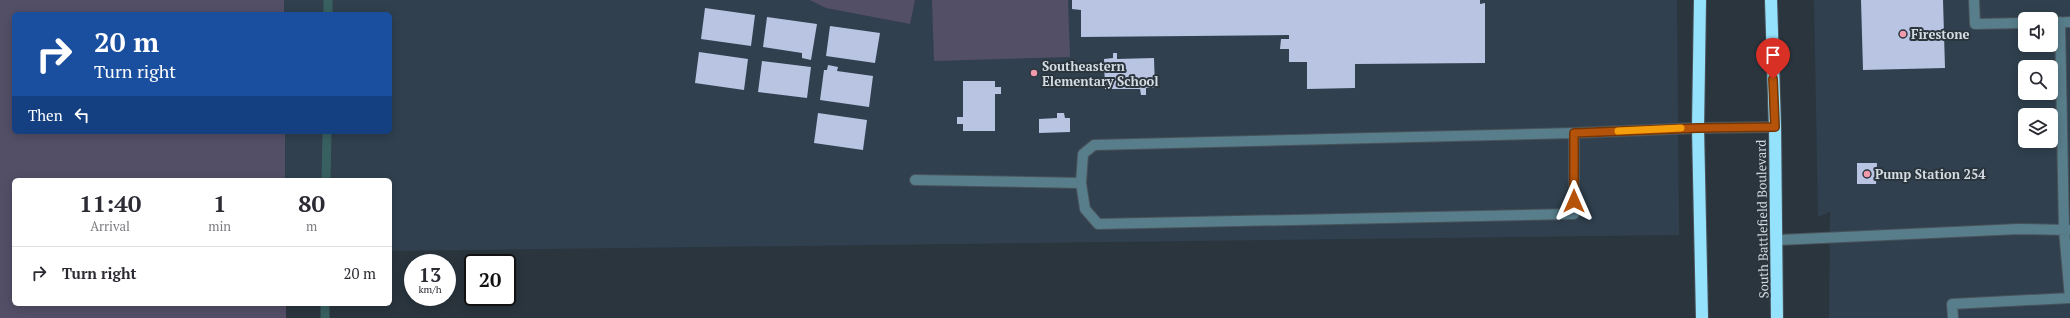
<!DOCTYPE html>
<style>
:root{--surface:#fff;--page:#f2f2f3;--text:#2b2b33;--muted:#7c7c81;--line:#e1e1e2}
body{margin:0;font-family:"PT Serif",serif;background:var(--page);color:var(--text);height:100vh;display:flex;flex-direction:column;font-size:15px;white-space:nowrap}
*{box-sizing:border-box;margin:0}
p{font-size:13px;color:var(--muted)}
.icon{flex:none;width:22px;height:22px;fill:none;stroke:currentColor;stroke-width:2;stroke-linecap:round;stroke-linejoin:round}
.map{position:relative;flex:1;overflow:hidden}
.details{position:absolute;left:12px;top:178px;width:380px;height:128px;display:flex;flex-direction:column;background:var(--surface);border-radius:6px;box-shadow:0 2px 10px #0003}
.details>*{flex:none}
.hud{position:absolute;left:12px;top:12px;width:380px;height:122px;border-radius:6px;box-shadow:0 2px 10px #0003;background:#1a4fa0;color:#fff;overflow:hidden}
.tools{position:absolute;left:2018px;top:12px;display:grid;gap:8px}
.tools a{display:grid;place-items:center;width:40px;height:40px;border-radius:6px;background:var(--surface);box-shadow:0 2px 10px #0003;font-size:20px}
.speed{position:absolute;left:404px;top:254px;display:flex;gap:8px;font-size:20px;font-weight:700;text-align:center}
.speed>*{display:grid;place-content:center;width:52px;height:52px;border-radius:50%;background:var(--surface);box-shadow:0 2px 10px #0003;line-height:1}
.speed small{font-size:10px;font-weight:400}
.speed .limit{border:2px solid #111;border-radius:6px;background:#fff;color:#111}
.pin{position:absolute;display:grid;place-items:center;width:34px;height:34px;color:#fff;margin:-41px -17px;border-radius:50% 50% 50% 0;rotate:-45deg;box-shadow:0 0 4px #0007}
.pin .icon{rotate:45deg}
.me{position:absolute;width:44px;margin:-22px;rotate:0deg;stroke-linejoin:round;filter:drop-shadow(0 0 3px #0008)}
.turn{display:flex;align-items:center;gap:14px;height:84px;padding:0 16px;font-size:18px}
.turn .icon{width:52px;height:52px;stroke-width:2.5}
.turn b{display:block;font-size:28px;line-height:34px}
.then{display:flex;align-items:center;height:38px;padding:0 16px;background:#0003;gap:8px;font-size:15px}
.eta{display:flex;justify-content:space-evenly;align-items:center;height:68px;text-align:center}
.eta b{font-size:24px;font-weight:600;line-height:28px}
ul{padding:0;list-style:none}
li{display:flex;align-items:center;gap:12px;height:52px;padding:0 16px;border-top:1px solid var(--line)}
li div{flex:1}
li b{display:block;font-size:15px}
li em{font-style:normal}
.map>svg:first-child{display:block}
.built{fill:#30404e;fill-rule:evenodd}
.green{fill:#534f67}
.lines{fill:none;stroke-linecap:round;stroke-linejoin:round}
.stream{stroke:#396061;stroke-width:9}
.building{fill:#b9c4e3}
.minor-casing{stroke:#49535b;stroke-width:12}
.highway-casing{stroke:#49535b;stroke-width:14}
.minor{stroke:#587e8b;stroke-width:10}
.highway{stroke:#95e2fc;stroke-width:12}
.route-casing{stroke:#753606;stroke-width:10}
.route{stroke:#b45309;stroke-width:7}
.slow{stroke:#f59e0b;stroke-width:7}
.poi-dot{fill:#f29aac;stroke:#2a353e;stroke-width:1.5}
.labels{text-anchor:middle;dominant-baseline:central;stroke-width:4;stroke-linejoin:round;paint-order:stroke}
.poi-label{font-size:13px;font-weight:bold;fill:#d4dbe1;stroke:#2a353e;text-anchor:start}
.street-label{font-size:13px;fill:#d4dbe1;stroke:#2a353e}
</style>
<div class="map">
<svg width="2070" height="318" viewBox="0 0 2070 318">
<rect width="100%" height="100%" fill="#2a353e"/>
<path class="built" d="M 284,0 L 1677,0 L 1679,235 L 390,251 L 390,180 L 285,180 L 285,132 L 390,132 L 390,14 L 284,14 Z
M 1814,0 L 2070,0 L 2070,318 L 1829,318 L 1830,212 L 1818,217 ZM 2025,19 L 2051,19 L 2051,45 L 2025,45 ZM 2025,67 L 2051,67 L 2051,93 L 2025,93 ZM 2025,115 L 2051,115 L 2051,141 L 2025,141 Z"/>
<path class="green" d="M 0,0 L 284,0 L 284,14 L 14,14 L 14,132 L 285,132 L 285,180 L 14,180 L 14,304 L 286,304 L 286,318 L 0,318 Z
M 810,0 L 915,0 L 910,24 L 826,8 Z
M 932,0 L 1068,0 L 1070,57 L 934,61 Z"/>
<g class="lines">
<path class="stream" d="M 328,14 L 328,0
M 326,180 L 327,132
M 325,318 L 325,304"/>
</g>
<path class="building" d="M 1072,0 L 1480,0 L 1480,4 L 1485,3 L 1485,63 L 1355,64 L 1355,88 L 1307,89 L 1307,62 L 1289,62 L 1289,49 L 1280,49 L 1281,39 L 1289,39 L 1289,35 L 1081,37 L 1081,10 L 1072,9 Z
M 1861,0 L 1943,0 L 1945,68 L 1863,70 Z
M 705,8 L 755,15 L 751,46 L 701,39 Z
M 767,17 L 817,24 L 811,60 L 802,58 L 802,53 L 763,47 Z
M 830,26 L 880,33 L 875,63 L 826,56 Z
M 699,52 L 748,59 L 744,90 L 695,83 Z
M 1113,53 L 1117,53 L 1117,59 L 1154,58 L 1155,88 L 1146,88 L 1146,95 L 1141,95 L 1140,89 L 1105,89 L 1104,59 L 1113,58 Z
M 762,61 L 811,67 L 807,98 L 758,92 Z
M 828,65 L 838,67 L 837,71 L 873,76 L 869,107 L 820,100 L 824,70 L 827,70 Z
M 963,81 L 995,81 L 995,87 L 1001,87 L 1001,94 L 995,94 L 995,131 L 963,131 L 963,124 L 957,124 L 957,117 L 963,117 Z
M 818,113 L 867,120 L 863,150 L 814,143 Z
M 1057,113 L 1064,113 L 1065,118 L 1070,118 L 1070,132 L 1039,133 L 1039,119 L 1057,118 Z
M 1857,163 L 1877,163 L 1876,184 L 1857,184 Z"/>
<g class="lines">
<defs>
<path id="minor" d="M 1974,0 L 1975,24 L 2025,23
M 2060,22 L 2064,230 L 2070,298
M 2051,23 L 2070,22
M 1574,133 L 1574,214 L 1098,224 L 1085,209 L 1081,183 L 1083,154 L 1094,145 L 1574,133 L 1698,128 L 1775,127
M 915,180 L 1081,183
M 1776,240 L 2019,229 L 2070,230
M 1953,318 L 1952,304 L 2070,298"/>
<path id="highway" d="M 1700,0 L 1698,128 L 1702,318
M 1771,0 L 1775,127 L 1777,318"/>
</defs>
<use href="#minor" class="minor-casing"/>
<use href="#highway" class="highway-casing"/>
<use href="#minor" class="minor"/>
<use href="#highway" class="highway"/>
</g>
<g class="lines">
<defs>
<path id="route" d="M 1574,201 L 1574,133 L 1698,128 L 1775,127 L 1773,79"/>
</defs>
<use href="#route" class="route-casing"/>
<use href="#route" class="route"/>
<path class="slow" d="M 1618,131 L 1681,128"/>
</g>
<g class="poi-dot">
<circle cx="1903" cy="34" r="4"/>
<circle cx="1034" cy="73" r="4"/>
<circle cx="1867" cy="174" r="4"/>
</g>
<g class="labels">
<g class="poi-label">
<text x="1911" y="34">Firestone</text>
<text x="1042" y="66">Southeastern<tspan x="1042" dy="15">Elementary School</tspan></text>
<text x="1875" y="174">Pump Station 254</text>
</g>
<g class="street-label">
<text transform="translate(1762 219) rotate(-91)">South Battlefield Boulevard</text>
</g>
</g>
</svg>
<div class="tools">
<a><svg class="icon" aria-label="sound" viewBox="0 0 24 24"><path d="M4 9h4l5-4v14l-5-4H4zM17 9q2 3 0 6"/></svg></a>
<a><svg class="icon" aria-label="search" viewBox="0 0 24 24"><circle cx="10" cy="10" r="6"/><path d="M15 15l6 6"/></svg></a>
<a><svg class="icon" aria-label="layers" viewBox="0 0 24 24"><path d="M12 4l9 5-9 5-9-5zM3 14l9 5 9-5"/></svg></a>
</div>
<div class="speed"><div>13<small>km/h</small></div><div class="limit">20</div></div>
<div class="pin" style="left:1773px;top:79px;background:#d93025"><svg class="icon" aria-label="arrive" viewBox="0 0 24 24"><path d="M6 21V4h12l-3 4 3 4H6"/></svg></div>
<svg class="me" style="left:1574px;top:201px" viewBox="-20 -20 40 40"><path d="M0-17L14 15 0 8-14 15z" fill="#b45309" stroke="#fff" stroke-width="4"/></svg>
<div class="hud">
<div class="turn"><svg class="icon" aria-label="right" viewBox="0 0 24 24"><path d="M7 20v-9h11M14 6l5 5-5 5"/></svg><div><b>20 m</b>Turn right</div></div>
<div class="then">Then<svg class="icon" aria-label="left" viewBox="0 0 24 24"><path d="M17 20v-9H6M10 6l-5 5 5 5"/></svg></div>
</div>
<section class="details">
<div class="eta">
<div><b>11:40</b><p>Arrival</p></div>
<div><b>1</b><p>min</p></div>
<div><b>80</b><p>m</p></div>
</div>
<ul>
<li><svg class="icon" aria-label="right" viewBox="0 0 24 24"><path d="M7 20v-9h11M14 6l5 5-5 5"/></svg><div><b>Turn right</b></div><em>20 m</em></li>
</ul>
</section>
</div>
